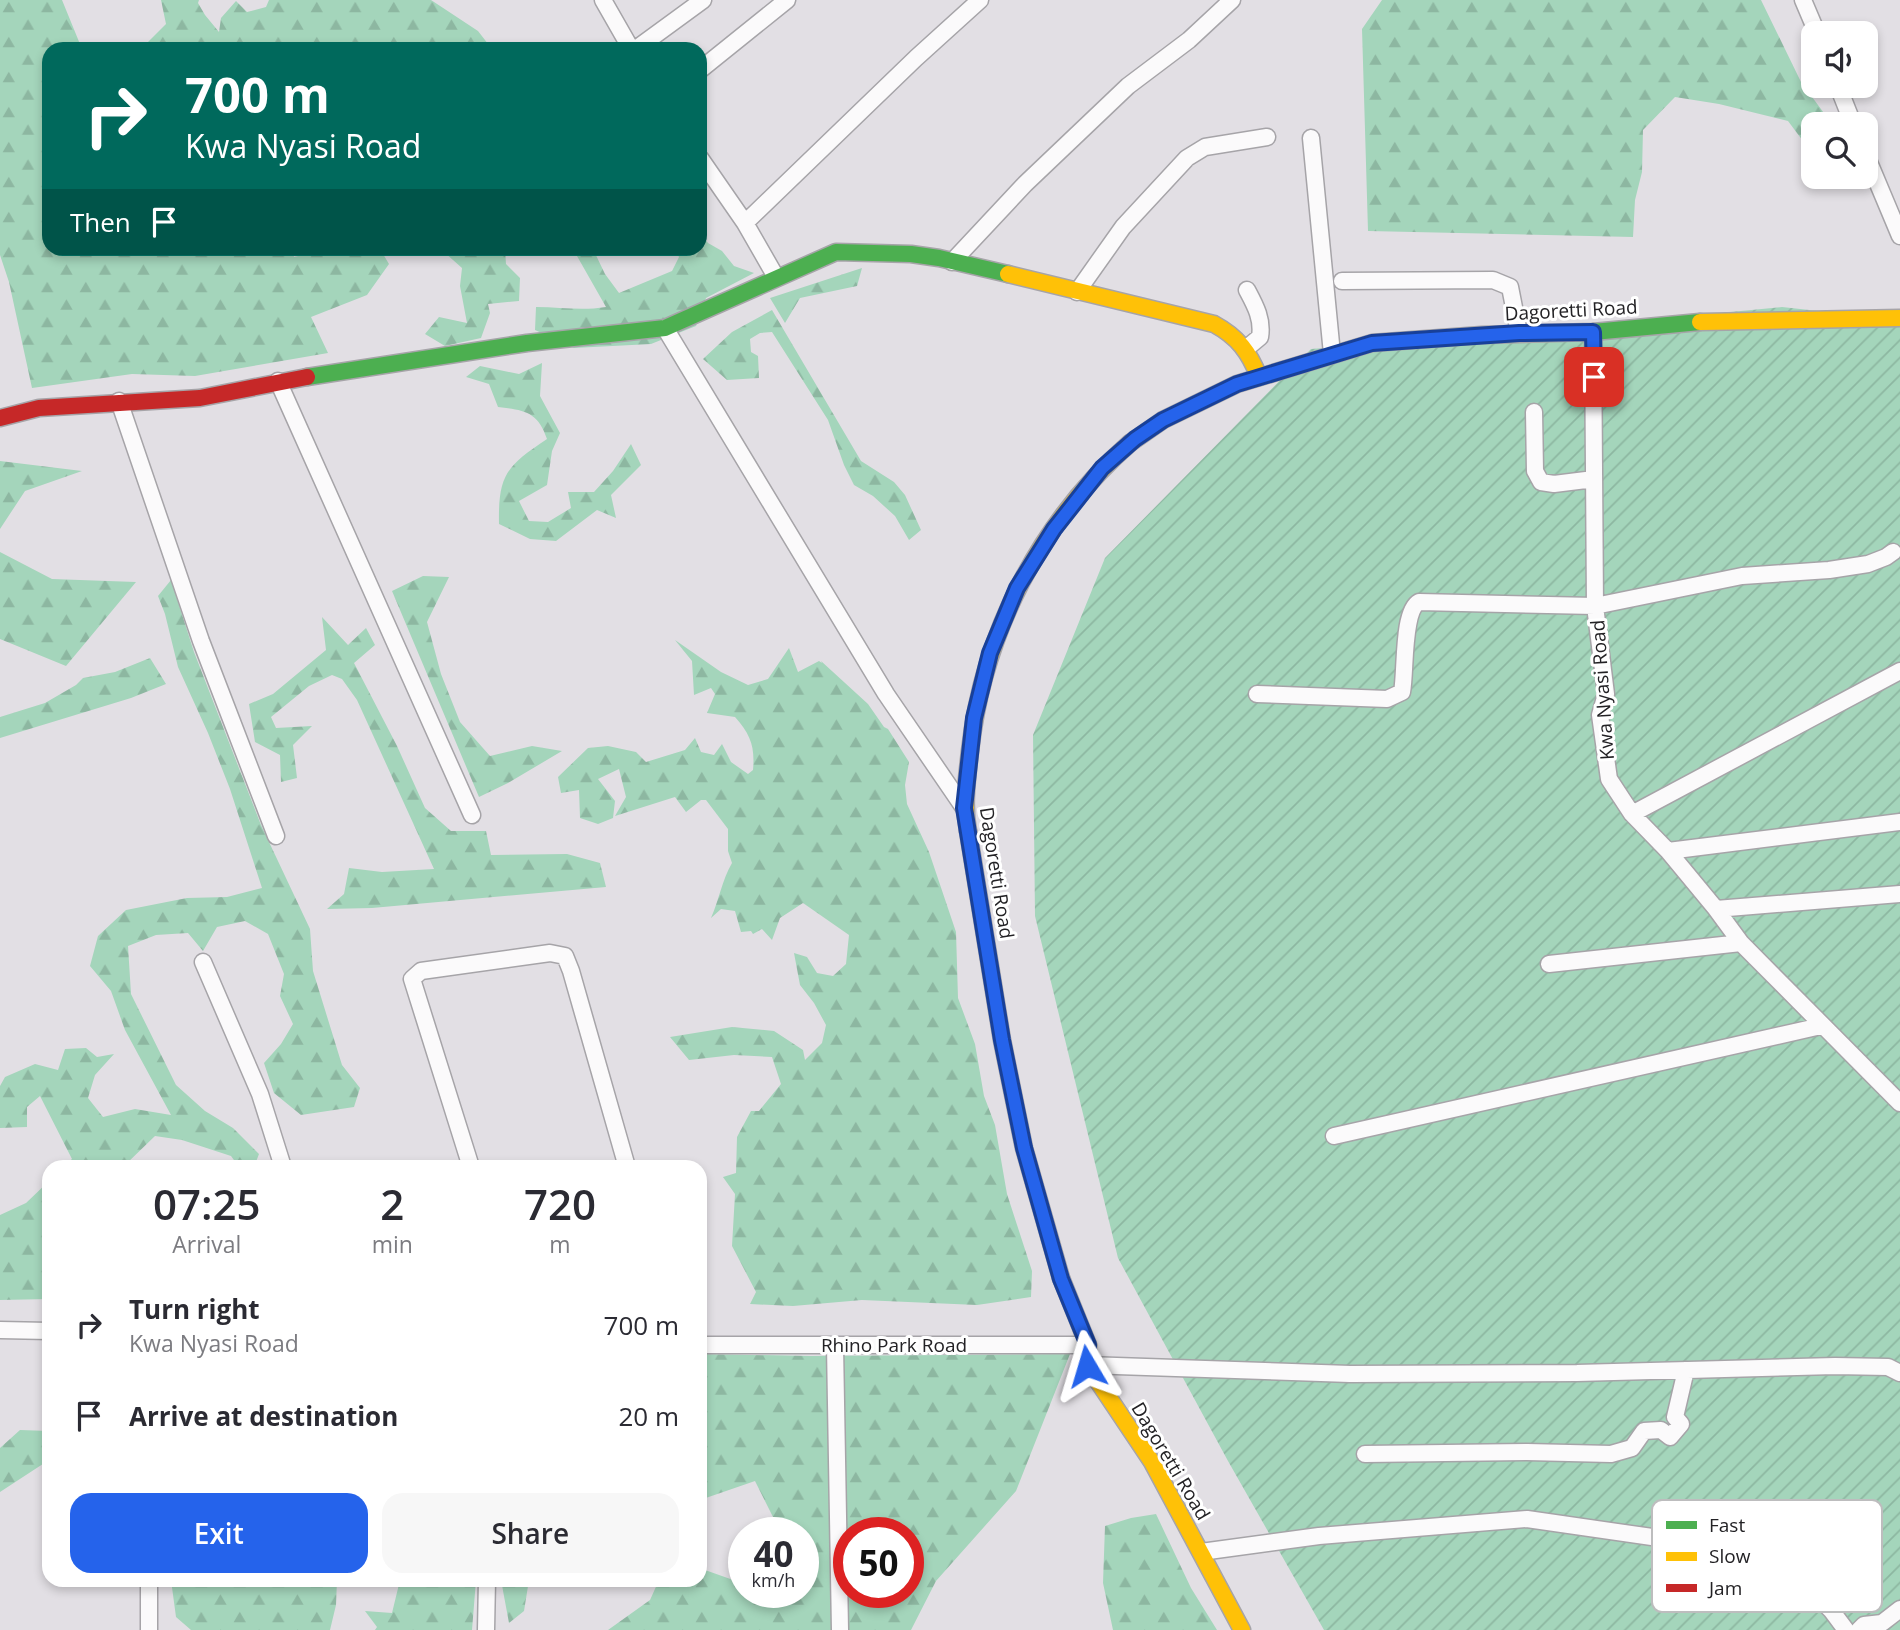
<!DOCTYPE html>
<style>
:root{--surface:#fff;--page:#f7f7f7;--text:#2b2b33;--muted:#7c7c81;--accent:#2563eb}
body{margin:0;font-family:"Open Sans",sans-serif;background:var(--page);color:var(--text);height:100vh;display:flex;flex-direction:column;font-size:26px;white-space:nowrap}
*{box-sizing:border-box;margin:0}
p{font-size:23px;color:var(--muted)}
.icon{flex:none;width:38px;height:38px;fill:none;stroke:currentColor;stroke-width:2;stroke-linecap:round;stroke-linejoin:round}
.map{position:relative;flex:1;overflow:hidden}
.side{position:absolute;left:42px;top:1160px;width:665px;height:427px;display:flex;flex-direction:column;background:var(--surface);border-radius:21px;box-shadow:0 4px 10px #0003}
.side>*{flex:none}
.top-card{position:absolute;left:42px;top:42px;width:665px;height:214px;border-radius:21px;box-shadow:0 4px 10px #0003;background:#00695c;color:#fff;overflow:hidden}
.fabs{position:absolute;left:1801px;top:21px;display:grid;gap:14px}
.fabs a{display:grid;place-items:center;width:77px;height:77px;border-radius:14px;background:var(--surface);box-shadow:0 4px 10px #0003;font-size:35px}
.speed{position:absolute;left:728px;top:1517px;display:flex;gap:14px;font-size:35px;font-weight:700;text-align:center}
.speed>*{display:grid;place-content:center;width:91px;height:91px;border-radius:50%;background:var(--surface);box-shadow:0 4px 10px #0003;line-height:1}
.speed small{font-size:18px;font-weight:400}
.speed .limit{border:10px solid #d22;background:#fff;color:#111}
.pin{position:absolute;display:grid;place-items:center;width:60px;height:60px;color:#fff;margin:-30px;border-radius:14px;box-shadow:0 4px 10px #0006}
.me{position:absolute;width:77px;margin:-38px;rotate:353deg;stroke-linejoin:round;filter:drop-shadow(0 0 5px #0008)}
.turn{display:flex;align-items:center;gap:24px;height:147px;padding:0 28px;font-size:32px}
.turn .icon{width:91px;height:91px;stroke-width:2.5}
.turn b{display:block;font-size:49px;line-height:60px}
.then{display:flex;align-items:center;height:66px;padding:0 28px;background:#0003;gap:14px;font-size:26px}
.eta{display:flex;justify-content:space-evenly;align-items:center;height:119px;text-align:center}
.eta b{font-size:42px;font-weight:600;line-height:49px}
.primary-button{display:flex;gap:14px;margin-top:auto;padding:14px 28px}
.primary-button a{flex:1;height:80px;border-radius:21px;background:var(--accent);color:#fff;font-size:28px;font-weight:600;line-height:80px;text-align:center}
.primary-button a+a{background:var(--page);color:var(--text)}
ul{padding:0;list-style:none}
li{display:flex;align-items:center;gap:21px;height:91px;padding:0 28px}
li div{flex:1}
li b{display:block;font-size:26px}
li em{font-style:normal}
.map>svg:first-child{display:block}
.forest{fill:url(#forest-firs);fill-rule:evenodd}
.garden{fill:url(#garden-furrows)}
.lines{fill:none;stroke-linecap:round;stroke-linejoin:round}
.street-casing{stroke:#a6a4a8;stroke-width:19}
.fast-casing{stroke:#a6a4a8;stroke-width:19}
.slow-casing{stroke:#a6a4a8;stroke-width:19}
.jam-casing{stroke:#a6a4a8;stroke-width:19}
.street{stroke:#fbfafb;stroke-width:16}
.fast{stroke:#4caf50;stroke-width:16}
.slow{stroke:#ffc107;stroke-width:16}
.jam{stroke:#c62828;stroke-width:16}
.route-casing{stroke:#184099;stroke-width:18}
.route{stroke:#2563eb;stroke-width:12}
.labels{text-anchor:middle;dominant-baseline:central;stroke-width:6;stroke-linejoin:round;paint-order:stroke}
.street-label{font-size:19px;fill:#232225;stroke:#fff}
.key{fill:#fff;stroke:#bdbdbe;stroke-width:2}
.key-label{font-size:19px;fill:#232225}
</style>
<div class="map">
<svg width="1900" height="1630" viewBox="0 0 1900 1630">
<defs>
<pattern id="forest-firs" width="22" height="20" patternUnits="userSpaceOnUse" patternTransform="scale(1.75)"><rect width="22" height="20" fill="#a4d5bb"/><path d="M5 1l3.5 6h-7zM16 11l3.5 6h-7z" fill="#8db7a1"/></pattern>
<pattern id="garden-furrows" width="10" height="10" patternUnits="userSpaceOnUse" patternTransform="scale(1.75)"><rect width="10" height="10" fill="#a4d5bb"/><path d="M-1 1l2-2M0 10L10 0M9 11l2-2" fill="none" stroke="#8db7a1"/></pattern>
</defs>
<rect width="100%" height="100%" fill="#e2dfe4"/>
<path class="forest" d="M 0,0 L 62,0 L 82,49 L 49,49 L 49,248 L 292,248 L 294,257 L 327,249 L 380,249 L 389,264 L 367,295 L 311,317 L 328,353 L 195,376 L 132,374 L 32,388 L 9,282 L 0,255 Z
M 161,0 L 199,0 L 198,3 L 205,15 L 219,32 L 221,18 L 236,1 L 247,12 L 266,7 L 269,0 L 431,0 L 478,31 L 492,49 L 445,49 L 440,46 L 420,49 L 147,49 L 147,43 L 166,24 Z
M 1382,0 L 1761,0 L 1801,82 L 1832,124 L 1813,124 L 1813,141 L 1806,145 L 1788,121 L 1719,104 L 1675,97 L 1643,130 L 1642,172 L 1635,200 L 1633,237 L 1368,231 L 1362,29 Z
M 700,232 L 708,243 L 722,251 L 734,266 L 754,273 L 706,298 L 696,326 L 651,344 L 574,348 L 535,330 L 536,307 C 561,307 581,311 606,307 L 573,249 L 593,249 L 605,274 L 619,293 L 672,271 L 679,257 L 675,249 L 700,248 Z
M 437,249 L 505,249 L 506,264 L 520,278 L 519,301 L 488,304 L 490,313 L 481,338 L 445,346 L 425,334 L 439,317 L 467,323 L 460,286 L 462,268 L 444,252 Z
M 862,268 L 857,286 L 800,298 L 785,323 L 770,298 Z
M 772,310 L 861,461 L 894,482 L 905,495 L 921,530 L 909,540 L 895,516 L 873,496 L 854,485 L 844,465 L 828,420 L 772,332 L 760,333 L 750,339 L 751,352 L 758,356 L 759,378 L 727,380 L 703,359 L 732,332 Z
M 542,363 L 540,396 L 560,433 L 552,451 L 547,485 L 519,501 L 529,521 L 548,522 L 571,508 L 568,492 L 594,492 L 613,471 L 631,444 L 641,465 L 611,495 L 616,518 L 597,510 L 556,541 L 530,539 L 499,524 C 498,474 507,466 547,439 C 538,412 525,410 498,407 L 489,384 L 466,377 L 480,366 L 519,374 Z
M 0,461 L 82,471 L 25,491 L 0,529 Z
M 0,552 L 52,579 L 136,582 L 66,666 L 0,639 Z
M 423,576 L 449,577 L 427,622 L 441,674 L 460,722 L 490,756 L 532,746 L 562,751 L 508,783 L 479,797 L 392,591 Z
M 171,580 L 194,652 L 261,825 L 310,929 L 313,971 L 342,1065 L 360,1088 L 354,1107 L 301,1115 L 274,1093 L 264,1063 L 281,1044 L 293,1024 L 280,996 L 284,974 L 268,934 L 245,921 L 217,927 L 203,951 L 188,933 L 156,935 L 128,946 L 131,994 L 176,1085 L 205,1111 L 233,1128 L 259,1154 L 254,1167 L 239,1167 L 231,1156 L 182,1140 L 155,1136 L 123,1167 L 63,1167 L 72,1159 L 40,1096 L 27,1107 L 27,1127 L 0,1128 L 0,1086 L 5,1077 L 35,1064 L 58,1070 L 65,1049 L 86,1048 L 97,1057 L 114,1054 L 95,1075 L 88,1098 L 103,1117 L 135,1109 L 171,1115 L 125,1030 L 111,991 L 90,966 L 98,936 L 126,910 L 187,898 L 227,897 L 262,888 L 230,789 L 208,733 L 178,667 L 165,614 L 158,596 Z
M 322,617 L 348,645 L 366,628 L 375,645 L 354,663 L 397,746 L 425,808 L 451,831 L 486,831 L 491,855 L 567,854 L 600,863 L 606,887 L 372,908 L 327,909 L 344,894 L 349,868 L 382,872 L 434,869 L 357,700 L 342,679 L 332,675 L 309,686 L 271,717 L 276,728 L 312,726 L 293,745 L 297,778 L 281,782 L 280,755 L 255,742 L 249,704 L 273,694 L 326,650 Z
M 675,640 L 721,672 L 748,685 L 768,679 L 789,648 L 798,672 L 819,661 L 822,663 L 821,661 L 868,704 L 884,727 L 888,729 L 909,762 L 905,785 L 907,804 L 929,852 L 956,932 L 958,998 L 975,1044 L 984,1096 L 995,1125 L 1007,1194 L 1032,1271 L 1031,1297 L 977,1305 L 862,1300 L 793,1306 L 750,1304 L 756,1292 L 732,1246 L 735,1194 L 723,1177 L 736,1173 L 737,1137 L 751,1111 L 759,1111 L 781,1084 L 772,1057 L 734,1055 L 689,1060 L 670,1037 L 732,1027 L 774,1031 L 803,1050 L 805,1060 L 822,1043 L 826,1025 L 814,1003 L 800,985 L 794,953 L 807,957 L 817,973 L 833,976 L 846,964 L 849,935 L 803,903 L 780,918 L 772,940 L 762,929 L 753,934 L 751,931 L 741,932 L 735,911 L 721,909 L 711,918 C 719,900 722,880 732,863 L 728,851 L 728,829 L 706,800 L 701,800 L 686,812 L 675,797 L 615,816 L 626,797 L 619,769 L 598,779 L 615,801 L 613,818 L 598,824 L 580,818 L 579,790 L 561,793 L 558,777 L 588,748 L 608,746 L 636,752 L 646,762 L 685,750 L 695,738 L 701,752 L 714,755 L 722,744 L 731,762 L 748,774 L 753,770 C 755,747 751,735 735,717 L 707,713 L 715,694 L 711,688 L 694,695 L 692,661 Z
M 150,658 L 166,684 L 131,698 L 0,738 L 0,717 L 45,703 L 76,685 L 83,678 L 115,672 Z
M 49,1181 L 49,1299 L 0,1300 L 0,1215 L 26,1203 Z
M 700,1354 L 812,1356 L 1070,1354 L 1016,1491 L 936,1581 L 911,1630 L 608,1630 L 650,1600 L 659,1580 L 700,1580 L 700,1558 L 705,1570 L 736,1581 L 744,1574 L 744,1592 L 803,1592 L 803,1533 L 776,1533 L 778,1527 L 755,1481 L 700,1500 ZM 849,1533 L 908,1533 L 908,1592 L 849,1592 Z
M 20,1430 L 49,1431 L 49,1460 L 0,1492 L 0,1448 Z
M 1156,1514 L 1191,1588 L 1217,1630 L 1113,1630 L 1103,1583 L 1105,1526 L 1131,1518 Z
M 171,1580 L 337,1580 L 336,1605 L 330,1630 L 191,1630 L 176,1617 Z
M 400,1580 L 476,1580 L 472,1630 L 375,1630 L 377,1627 L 365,1611 L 392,1613 Z
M 501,1580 L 529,1580 L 524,1611 L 509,1623 Z"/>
<path class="garden" d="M 1782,307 L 1900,320 L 1900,1630 L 1324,1630 L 1228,1461 L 1118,1258 L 1035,916 L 1033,735 L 1105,558 L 1311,349 L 1501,334 Z"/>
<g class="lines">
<defs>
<path id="street" d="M 603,0 L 631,49
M 1803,0 L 1817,33
M 636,49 L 703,0
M 700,70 L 787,0
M 1838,86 L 1853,124
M 1311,138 L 1332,354
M 1866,155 L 1900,236
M 700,158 L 745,223 L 776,277
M 745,223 L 916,58 L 980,0
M 952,262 L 1025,184 L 1128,86 L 1189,40 L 1232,0
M 1342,281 L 1493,280 L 1510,287 L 1519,333
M 1247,290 C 1255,305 1263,319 1260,337 L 1248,347
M 1077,292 L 1123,227 L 1187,158 L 1205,147 L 1267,137
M 665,328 L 886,694 L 964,808
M 1593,332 L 1595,606 L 1606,694 L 1600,715 L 1609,779 L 1632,814 L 1668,851 L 1716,909 L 1741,943 L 1900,1103
M 278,381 L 472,815
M 119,401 L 201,641 L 276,836
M 1534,412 L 1535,471 L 1541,482 L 1554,484 L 1594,479
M 1257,694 L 1387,699 L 1402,692 C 1406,672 1402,611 1419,602 L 1595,606 L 1742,576 L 1829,570 L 1868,564 L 1886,557 L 1893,552
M 1632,814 L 1900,671
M 1668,851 L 1900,822
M 1716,909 L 1900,894
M 203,962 L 260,1094 L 283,1167
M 1549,964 L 1741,943
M 1334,1136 L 1821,1026
M 471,1167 L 412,979 L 421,971 L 550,953 L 565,956 L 571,971 L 627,1167
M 0,1330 L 49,1331
M 700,1345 L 1088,1345
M 835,1346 L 840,1630
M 1087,1365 L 1350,1374 L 1577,1373 L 1835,1366 L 1888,1367 L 1900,1373
M 1365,1454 L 1527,1452 L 1611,1454 L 1632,1448 L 1644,1431 L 1661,1430 L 1670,1437 L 1681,1424 L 1675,1417 L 1686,1370
M 1201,1552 L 1319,1536 L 1527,1519 L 1652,1537 L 1676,1536 L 1705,1528 L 1723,1539 L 1739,1542 L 1779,1543 L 1803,1582 L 1831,1610 L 1846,1630
M 149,1630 L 149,1580
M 486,1630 L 487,1580
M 1859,1630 L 1864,1625 L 1882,1623 L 1900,1609"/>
<path id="fast" d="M 307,377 L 527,343 L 665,328 L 836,252 L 911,254 L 939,258 L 1008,274
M 1130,443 L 1163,420 L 1237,384 L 1372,343 L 1482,335 L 1593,332 L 1700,322
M 968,831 L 1002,1040 L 1024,1148 L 1061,1278"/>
<path id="slow" d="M 1008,274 L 1214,324 C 1238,337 1249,352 1259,377
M 1700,322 L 1900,318
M 968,831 C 963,804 967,779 970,751 C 983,633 1040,522 1130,443
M 1061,1278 L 1088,1345 L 1087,1365 L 1152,1462 L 1242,1630"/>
<path id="jam" d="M 0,418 L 39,408 L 200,398 L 307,377"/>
</defs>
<use href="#street" class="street-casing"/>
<use href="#fast" class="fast-casing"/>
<use href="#slow" class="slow-casing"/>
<use href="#jam" class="jam-casing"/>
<use href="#street" class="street"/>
<use href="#fast" class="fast"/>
<use href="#slow" class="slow"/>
<use href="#jam" class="jam"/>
</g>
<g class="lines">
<defs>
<path id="route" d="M 1087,1366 L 1088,1345 L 1061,1279 L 1024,1148 L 1002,1040 L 964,808 L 974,718 L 990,653 L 1017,588 L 1054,529 L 1102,468 L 1135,439 L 1163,420 L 1237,384 L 1372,343 L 1519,333 L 1593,332 L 1594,377"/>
</defs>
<use href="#route" class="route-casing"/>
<use href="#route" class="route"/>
</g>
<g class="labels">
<g class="street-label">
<text transform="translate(1571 310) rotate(-3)">Dagoretti Road</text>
<text transform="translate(1602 690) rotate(-94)">Kwa Nyasi Road</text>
<text transform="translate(997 873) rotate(81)">Dagoretti Road</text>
<text x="894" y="1345">Rhino Park Road</text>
<text transform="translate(1171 1461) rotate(59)">Dagoretti Road</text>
</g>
</g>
<rect x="1652" y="1500" width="230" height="112" rx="10" class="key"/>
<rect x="1666" y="1521" width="31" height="8" fill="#4caf50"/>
<rect x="1666" y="1552" width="31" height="9" fill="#ffc107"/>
<rect x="1666" y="1584" width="31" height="8" fill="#c62828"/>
<g class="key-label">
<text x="1709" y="1532">Fast</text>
<text x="1709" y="1563">Slow</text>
<text x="1709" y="1595">Jam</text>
</g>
</svg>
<div class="fabs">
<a><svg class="icon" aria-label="sound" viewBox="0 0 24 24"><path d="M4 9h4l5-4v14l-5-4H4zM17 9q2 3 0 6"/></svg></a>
<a><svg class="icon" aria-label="search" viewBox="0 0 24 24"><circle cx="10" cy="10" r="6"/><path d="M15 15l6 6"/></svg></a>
</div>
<div class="speed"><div>40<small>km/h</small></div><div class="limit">50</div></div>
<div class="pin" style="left:1594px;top:377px;background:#d93025"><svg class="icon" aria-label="arrive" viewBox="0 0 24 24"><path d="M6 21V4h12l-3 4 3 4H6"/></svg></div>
<svg class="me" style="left:1087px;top:1366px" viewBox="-20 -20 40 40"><path d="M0-17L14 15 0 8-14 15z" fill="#2563eb" stroke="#fff" stroke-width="4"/></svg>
<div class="top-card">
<div class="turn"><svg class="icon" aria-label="right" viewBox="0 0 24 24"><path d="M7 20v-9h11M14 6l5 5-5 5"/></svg><div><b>700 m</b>Kwa Nyasi Road</div></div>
<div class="then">Then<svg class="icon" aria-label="arrive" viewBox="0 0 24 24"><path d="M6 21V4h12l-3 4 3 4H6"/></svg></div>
</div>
<section class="side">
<div class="eta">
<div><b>07:25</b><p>Arrival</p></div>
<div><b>2</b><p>min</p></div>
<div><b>720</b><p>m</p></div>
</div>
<ul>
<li><svg class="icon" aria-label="right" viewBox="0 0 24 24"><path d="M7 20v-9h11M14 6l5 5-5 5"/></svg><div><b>Turn right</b><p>Kwa Nyasi Road</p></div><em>700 m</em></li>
<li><svg class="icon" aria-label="arrive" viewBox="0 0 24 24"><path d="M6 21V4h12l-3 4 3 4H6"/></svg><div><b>Arrive at destination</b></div><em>20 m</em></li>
</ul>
<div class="primary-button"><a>Exit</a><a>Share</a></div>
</section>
</div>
